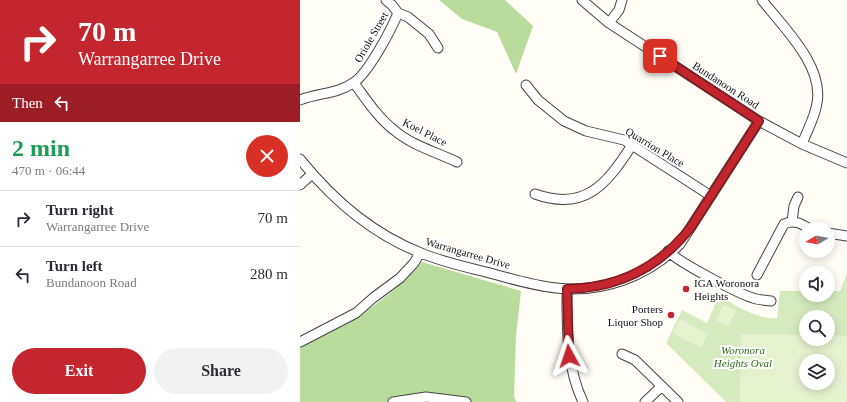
<!DOCTYPE html>
<meta charset="utf-8">
<style>
:root{--surface:#fff;--page:#f2f2f3;--text:#2b2b33;--muted:#7c7c81;--line:#e1e1e2;--accent:#c4262e}
body{margin:0;font-family:"Times New Roman",serif;background:var(--page);color:var(--text);height:100vh;display:flex;flex-direction:column;font-size:15px;white-space:nowrap}
*{box-sizing:border-box;margin:0}
p{font-size:13px;color:var(--muted)}
.icon{flex:none;width:22px;height:22px;fill:none;stroke:currentColor;stroke-width:2;stroke-linecap:round;stroke-linejoin:round}
.map{position:relative;flex:1;overflow:hidden}
.sheet{display:flex;flex-direction:column;background:var(--surface);width:300px}
.sheet>*{flex:none}
.guide{background:#c4262e;color:#fff;overflow:hidden}
.needle{width:26px;rotate:260deg}
.tools{position:absolute;left:499px;top:222px;display:grid;gap:8px}
.tools a{display:grid;place-items:center;width:36px;height:36px;border-radius:50%;background:var(--surface);box-shadow:0 2px 10px #0003;font-size:20px}
.pin{position:absolute;display:grid;place-items:center;width:34px;height:34px;color:#fff;margin:-17px;border-radius:8px;box-shadow:0 2px 6px #0006}
.me{position:absolute;width:44px;margin:-22px;rotate:355deg;stroke-linejoin:round;filter:drop-shadow(0 0 3px #0008)}
.turn{display:flex;align-items:center;gap:14px;height:84px;padding:0 12px;font-size:18px}
.turn .icon{width:52px;height:52px;stroke-width:2.5}
.turn b{display:block;font-size:28px;line-height:34px}
.then{display:flex;align-items:center;height:38px;padding:0 12px;background:#0003;gap:8px;font-size:15px}
.round{display:grid;place-items:center;flex:none;width:42px;height:42px;border-radius:21px;background:var(--page)}
.summary{display:flex;align-items:center;justify-content:space-between;height:68px;padding:0 12px}
h1{font-size:24px;font-weight:700;line-height:30px;color:#1e9e55}
.button{display:flex;gap:8px;margin-top:auto;padding:8px 12px}
.button a{flex:1;height:46px;border-radius:24px;background:var(--accent);color:#fff;font-size:16px;font-weight:700;line-height:46px;text-align:center}
.button a+a{background:var(--page);color:var(--text)}
ul{padding:0;list-style:none}
li{display:flex;align-items:center;gap:12px;height:56px;padding:0 12px;border-top:1px solid var(--line)}
li div{flex:1}
li b{display:block;font-size:15px}
li em{font-style:normal}
main{display:flex;flex:1;min-height:0}
.map>svg:first-child{display:block}
.green{fill:#d5ebbd;fill-rule:evenodd}
.forest{fill:#b9dc9c}
.pitch{fill:#e6f2cf;fill-rule:evenodd}
.lines{fill:none;stroke-linecap:round;stroke-linejoin:round}
.minor-casing{stroke:#444;stroke-width:11}
.minor{stroke:#fff;stroke-width:9}
.route-casing{stroke:#7f191e;stroke-width:10}
.route{stroke:#c4262e;stroke-width:7}
.poi-dot{fill:#c4262e;stroke:#fff;stroke-width:1.5}
.labels{text-anchor:middle;dominant-baseline:central;stroke-width:4;stroke-linejoin:round;paint-order:stroke}
.street-label{font-size:11px;fill:#111;stroke:#fff}
.poi-label{font-size:11px;fill:#111;stroke:#fff;text-anchor:start}
.park-label{font-size:11px;font-style:italic;fill:#2f6b1f;stroke:#fff}
</style>
<main>
<section class="sheet">
<div class="guide">
<div class="turn"><svg class="icon" aria-label="right" viewBox="0 0 24 24"><path d="M7 20v-9h11M14 6l5 5-5 5"/></svg><div><b>70 m</b>Warrangarree Drive</div></div>
<div class="then">Then<svg class="icon" aria-label="left" viewBox="0 0 24 24"><path d="M17 20v-9H6M10 6l-5 5 5 5"/></svg></div>
</div>
<div class="summary"><div><h1>2 min</h1><p>470 m · 06:44</p></div><a class="round" style="background:#d93025;color:#fff"><svg class="icon" aria-label="close" viewBox="0 0 24 24"><path d="M6 6l12 12M18 6L6 18"/></svg></a></div>
<ul>
<li><svg class="icon" aria-label="right" viewBox="0 0 24 24"><path d="M7 20v-9h11M14 6l5 5-5 5"/></svg><div><b>Turn right</b><p>Warrangarree Drive</p></div><em>70 m</em></li>
<li><svg class="icon" aria-label="left" viewBox="0 0 24 24"><path d="M17 20v-9H6M10 6l-5 5 5 5"/></svg><div><b>Turn left</b><p>Bundanoon Road</p></div><em>280 m</em></li>
</ul>
<div class="button"><a>Exit</a><a>Share</a></div>
</section>
<div class="map">
<svg width="547" height="402" viewBox="0 0 547 402">
<rect width="100%" height="100%" fill="#fffdf5"/>
<path class="green" d="M 547,273 L 547,402 L 426,402 L 366,343 L 382,310 L 407,323 L 419,296 C 436,305 457,320 477,318 L 480,291 L 506,291 L 506,295 L 528,295 L 528,291 L 540,291 ZM 506,317 L 528,317 L 528,339 L 506,339 ZM 506,361 L 528,361 L 528,383 L 506,383 Z"/>
<path class="forest" d="M 139,0 L 205,0 L 233,26 L 216,74 L 197,32 L 162,19 Z
M 122,262 L 221,291 L 216,336 L 214,396 L 216,402 L 0,402 L 0,345 C 45,328 90,299 122,262 Z"/>
<path class="pitch" d="M 423,305 L 436,310 L 429,327 L 416,321 Z
M 380,319 L 408,334 L 401,348 L 373,333 Z
M 441,334 L 506,335 L 506,339 L 528,339 L 528,335 L 547,336 L 547,402 L 440,402 ZM 506,361 L 528,361 L 528,383 L 506,383 Z"/>
<g class="lines">
<defs>
<path id="minor" d="M 86,0 L 92,5 L 98,13 L 108,17 L 129,34 L 138,48
M 282,0 L 309,23 L 459,121 L 502,144 L 547,163
M 462,0 C 484,28 524,66 517,103 C 515,117 507,131 502,144
M 309,23 L 319,10 L 322,0
M 54,83 C 66,99 78,118 94,130 C 111,145 136,152 157,162
M 226,85 L 238,100 L 264,121 L 286,131 L 324,140 L 411,196
M 0,100 C 17,93 37,94 53,83 C 68,74 91,30 98,13
M 0,159 C 32,199 73,234 121,253 C 145,263 171,268 197,275 C 216,280 236,286 256,288 C 303,293 347,277 380,244 L 459,121
M 0,185 L 12,174
M 235,194 C 285,212 307,184 332,145
M 492,222 L 494,206 L 498,197
M 528,233 L 547,236
M 368,251 C 378,262 437,293 453,298 C 458,300 465,300 471,301
M 457,275 L 484,224 C 494,219 502,224 510,229
M 267,289 C 267,328 266,366 283,402
M 0,342 L 56,313 L 73,298 L 100,278 L 114,263 L 120,253
M 322,354 L 335,360 L 378,402
M 93,402 L 126,397 L 166,402
M 345,402 L 362,386"/>
</defs>
<use href="#minor" class="minor-casing"/>
<use href="#minor" class="minor"/>
</g>
<g class="lines">
<defs>
<path id="route" d="M 269,356 L 267,289 C 318,288 360,267 391,227 L 459,121 L 360,56"/>
</defs>
<use href="#route" class="route-casing"/>
<use href="#route" class="route"/>
</g>
<g class="poi-dot">
<circle cx="386" cy="289" r="4"/>
<circle cx="371" cy="315" r="4"/>
</g>
<g class="labels">
<g class="street-label">
<text transform="translate(71 37) rotate(-60)">Oriole Street</text>
<text transform="translate(426 85) rotate(33)">Bundanoon Road</text>
<text transform="translate(125 132) rotate(27)">Koel Place</text>
<text transform="translate(355 147) rotate(31)">Quarrion Place</text>
<text transform="translate(168 253) rotate(16)">Warrangarree Drive</text>
</g>
<g class="poi-label">
<text x="394" y="283">IGA Woronora<tspan x="394" dy="13">Heights</tspan></text>
<text x="363" y="309" text-anchor="end">Porters<tspan x="363" dy="13">Liquor Shop</tspan></text>
</g>
<g class="park-label">
<text x="443" y="350">Woronora<tspan x="443" dy="13">Heights Oval</tspan></text>
</g>
</g>
</svg>
<div class="tools">
<a><svg class="needle" viewBox="-14 -14 28 28"><path d="M0-13l5 13h-10z" fill="#e53935"/><path d="M0 13l5-13h-10z" fill="#7c7c81"/></svg></a>
<a><svg class="icon" aria-label="sound" viewBox="0 0 24 24"><path d="M4 9h4l5-4v14l-5-4H4zM17 9q2 3 0 6"/></svg></a>
<a><svg class="icon" aria-label="search" viewBox="0 0 24 24"><circle cx="10" cy="10" r="6"/><path d="M15 15l6 6"/></svg></a>
<a><svg class="icon" aria-label="layers" viewBox="0 0 24 24"><path d="M12 4l9 5-9 5-9-5zM3 14l9 5 9-5"/></svg></a>
</div>
<div class="pin" style="left:360px;top:56px;background:#d93025"><svg class="icon" aria-label="arrive" viewBox="0 0 24 24"><path d="M6 21V4h12l-3 4 3 4H6"/></svg></div>
<svg class="me" style="left:269px;top:356px" viewBox="-20 -20 40 40"><path d="M0-17L14 15 0 8-14 15z" fill="#c4262e" stroke="#fff" stroke-width="4"/></svg>
</div>
</main>
